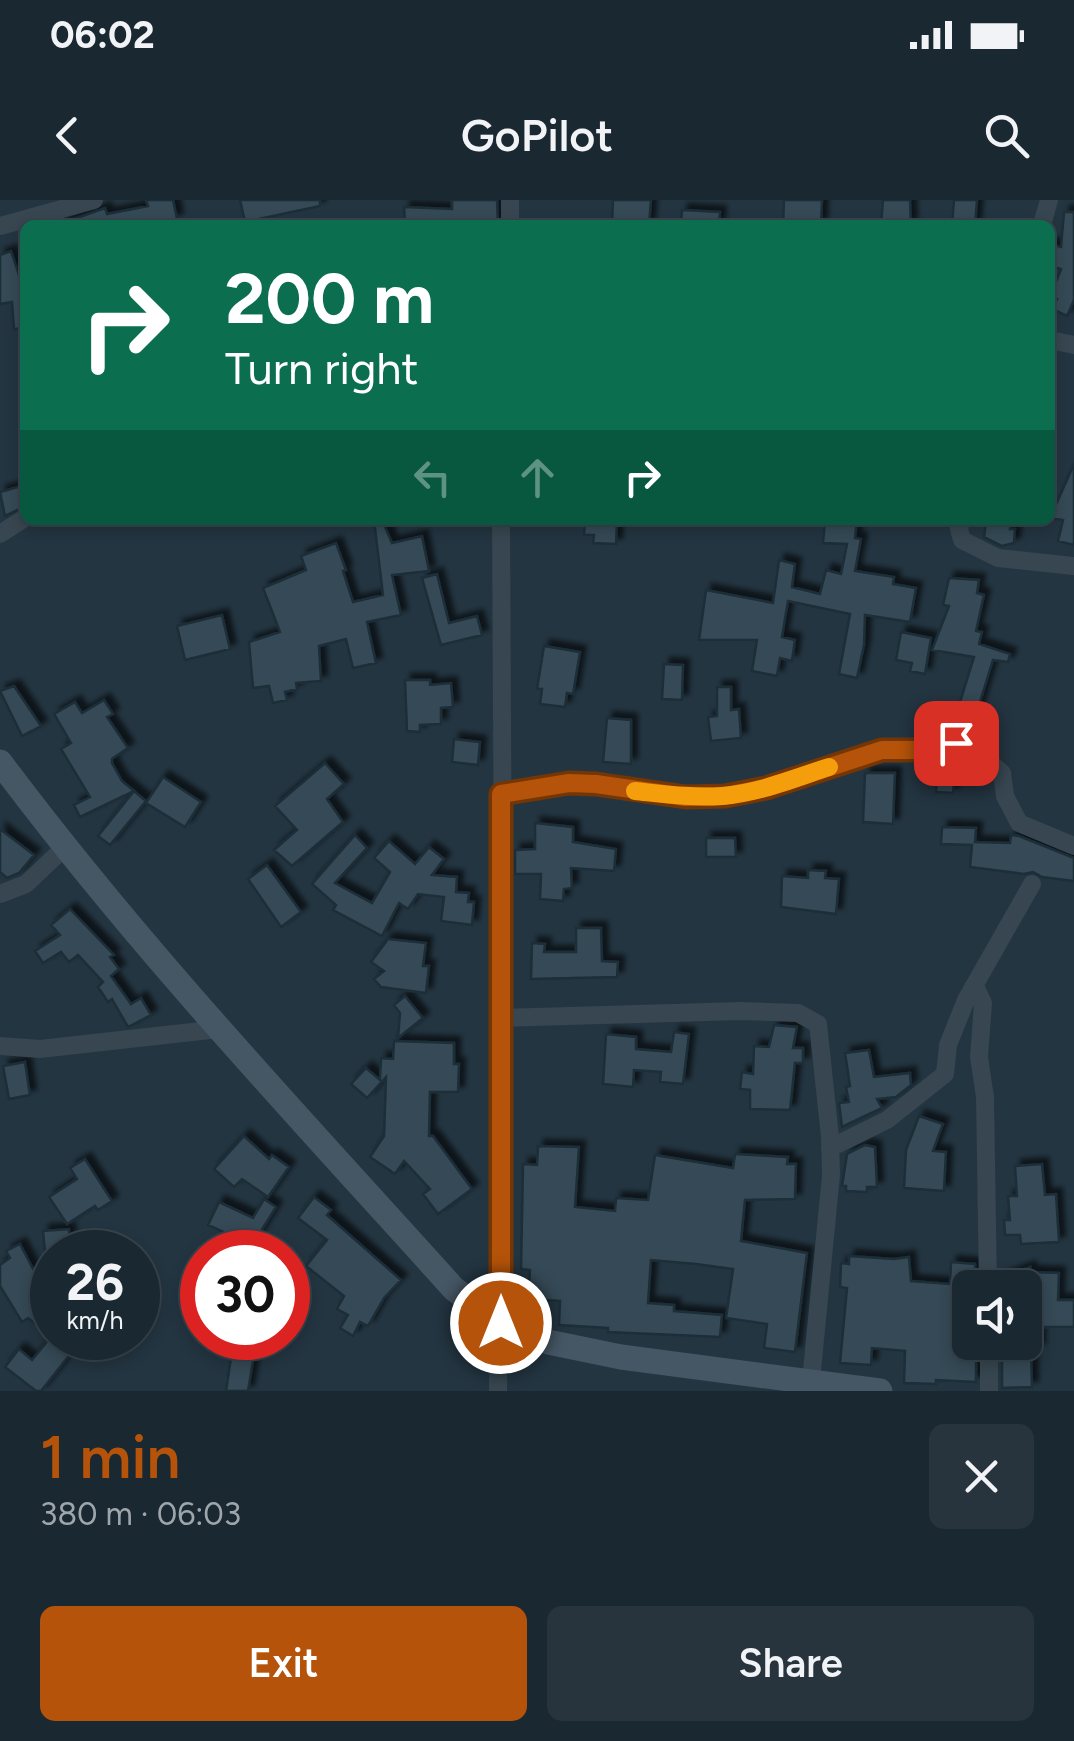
<!DOCTYPE html>
<meta charset="utf-8">
<style>
:root{--surface:#1a2831;--page:#27343d;--text:#f1f3f6;--muted:#9fa6ab;--line:#38444d;--accent:#b45309}
body{margin:0;font-family:Figtree,sans-serif;background:var(--page);color:var(--text);height:100vh;display:flex;flex-direction:column;font-size:38px;white-space:nowrap}
*{box-sizing:border-box;margin:0}
p{font-size:32px;color:var(--muted)}
.icon{flex:none;width:55px;height:55px;fill:none;stroke:currentColor;stroke-width:2;stroke-linecap:round;stroke-linejoin:round}
.map{position:relative;height:1191px;overflow:hidden}
.panel{display:flex;flex-direction:column;background:var(--surface);flex:1}
.panel>*{flex:none}
.top-card{position:absolute;left:20px;top:20px;width:1035px;height:305px;border-radius:15px;box-shadow:0 5px 15px #0003,0 0 0 2px var(--line);background:#0b6e4f;color:#fff;overflow:hidden}
.fabs{position:absolute;left:952px;top:1070px;display:grid;gap:20px}
.fabs a{display:grid;place-items:center;width:90px;height:90px;border-radius:15px;background:var(--surface);box-shadow:0 5px 15px #0003,0 0 0 2px var(--line);font-size:50px}
.speed{position:absolute;left:30px;top:1030px;display:flex;gap:20px;font-size:50px;font-weight:700;text-align:center}
.speed>*{display:grid;place-content:center;width:130px;height:130px;border-radius:50%;background:var(--surface);box-shadow:0 5px 15px #0003,0 0 0 2px var(--line);line-height:1}
.speed small{font-size:25px;font-weight:400}
.speed .limit{border:15px solid #d22;background:#fff;color:#111}
.pin{position:absolute;display:grid;place-items:center;width:85px;height:85px;color:#fff;margin:-42px;border-radius:20px;box-shadow:0 5px 15px #0006}
.me{position:absolute;width:110px;margin:-55px;rotate:0deg;stroke-linejoin:round;filter:drop-shadow(0 0 8px #0008)}
.turn{display:flex;align-items:center;gap:35px;height:210px;padding:0 40px;font-size:45px}
.turn .icon{width:130px;height:130px;stroke-width:2.5}
.turn b{display:block;font-size:70px;line-height:85px}
.lanes{display:flex;align-items:center;height:95px;padding:0 40px;background:#0003;justify-content:center;gap:50px;direction:ltr}
.lanes .off{opacity:.35}
.round{display:grid;place-items:center;flex:none;width:105px;height:105px;border-radius:15px;background:var(--page)}
.summary{display:flex;align-items:center;justify-content:space-between;height:170px;padding:0 40px}
h1{font-size:60px;font-weight:600;line-height:75px;color:var(--accent)}
.button{display:flex;gap:20px;margin-top:auto;padding:20px 40px}
.button a{flex:1;height:115px;border-radius:15px;background:var(--accent);color:#fff;font-size:40px;font-weight:600;line-height:115px;text-align:center}
.button a+a{background:var(--page);color:var(--text)}
.status{display:flex;justify-content:space-between;align-items:center;height:70px;padding:0 50px;background:var(--surface);direction:ltr}
.status svg{height:28px;fill:currentColor}
header{display:flex;justify-content:space-between;align-items:center;height:130px;padding:0 40px;background:var(--surface);font-size:45px;font-weight:600}
.map>svg:first-child{display:block}
.building{fill:#354a57;stroke:#1e2d37;stroke-width:2.5;filter:url(#shadow)}
.lines{fill:none;stroke-linecap:round;stroke-linejoin:round}
.street{stroke:#374650;stroke-width:18}
.secondary{stroke:#455664;stroke-width:25}
.route-casing{stroke:#753606;stroke-width:25}
.route{stroke:#b45309;stroke-width:18}
.slow{stroke:#f59e0b;stroke-width:18}
</style>
<div class="status"><b>06:02</b><svg viewBox="0 0 49 12"><path d="M0 12V9h3v3zM5 12V6h3v6zM10 12V3h3v9zM15 12V0h3v12zM26 1h20v11H26zM47 4h2v5h-2z"/></svg></div>
<header><svg class="icon" aria-label="back" viewBox="0 0 24 24"><path d="M15 5l-7 7 7 7"/></svg>GoPilot<svg class="icon" aria-label="search" viewBox="0 0 24 24"><circle cx="10" cy="10" r="6"/><path d="M15 15l6 6"/></svg></header>
<div class="map">
<svg width="1074" height="1191" viewBox="0 0 1074 1191">
<defs>
<filter id="shadow"><feDropShadow dx="6" dy="-6" stdDeviation="2.5" flood-color="#0009"/></filter>
</defs>
<rect width="100%" height="100%" fill="#233541"/>
<path class="building" d="M 146,0 L 173,0 L 177,19 L 151,25 L 57,25 L 105,8 L 107,14 L 148,6 Z
M 240,0 L 320,0 L 320,6 L 245,22 Z
M 452,0 L 497,0 L 498,25 L 405,25 L 404,7 L 452,9 Z
M 613,0 L 651,0 L 649,25 L 612,23 Z
M 784,0 L 822,0 L 821,25 L 783,25 Z
M 883,0 L 910,0 L 911,25 L 881,25 Z
M 954,0 L 977,0 L 975,25 L 952,25 Z
M 682,10 L 720,12 L 719,25 L 681,25 Z
M 1064,12 L 1074,12 L 1074,100 L 1067,116 L 1052,109 L 1057,99 L 1050,97 L 1061,69 L 1050,66 L 1050,44 L 1061,47 Z
M 11,51 L 21,81 L 25,81 L 25,128 L 14,129 L 12,102 L 0,104 L 0,55 Z
M 1074,264 L 1074,345 L 1058,341 L 1063,320 L 1050,318 Z
M 25,285 L 25,306 L 5,316 L 0,292 Z
M 374,320 L 382,320 L 392,343 L 422,336 L 429,371 L 392,375 L 401,415 L 367,422 L 376,463 L 353,468 L 346,439 L 319,446 L 321,481 L 296,483 L 297,489 L 285,492 L 287,500 L 273,503 L 269,486 L 253,488 L 249,442 L 280,432 L 263,388 L 306,370 L 301,356 L 336,343 L 346,370 L 343,371 L 353,402 L 383,395 Z
M 585,320 L 617,320 L 616,344 L 593,343 L 594,335 L 584,335 Z
M 825,320 L 857,320 L 855,338 L 861,339 L 855,371 L 894,377 L 893,384 L 916,388 L 910,422 L 865,415 L 864,445 L 857,478 L 839,474 L 850,414 L 788,401 L 782,437 L 795,440 L 792,461 L 780,458 L 777,476 L 752,471 L 757,440 L 699,440 L 706,390 L 773,403 L 779,360 L 795,364 L 792,387 L 820,394 L 826,370 L 841,374 L 847,344 L 823,343 Z
M 986,320 L 1011,322 L 1010,329 L 1015,329 L 1014,343 L 1002,346 L 984,337 Z
M 437,374 L 449,423 L 477,416 L 482,435 L 441,445 L 422,378 Z
M 949,378 L 979,380 L 977,393 L 984,395 L 976,431 L 982,432 L 979,444 L 1010,454 L 1008,462 L 993,460 L 975,518 L 957,512 L 974,457 L 932,450 L 949,406 L 943,405 Z
M 222,415 L 230,449 L 185,460 L 177,426 Z
M 901,432 L 931,438 L 925,474 L 910,471 L 912,463 L 896,460 Z
M 544,446 L 580,452 L 573,494 L 567,493 L 565,507 L 540,504 L 542,489 L 537,489 Z
M 664,464 L 683,465 L 682,500 L 662,499 Z
M 405,480 L 430,480 L 430,485 L 451,483 L 453,507 L 441,508 L 441,524 L 420,525 L 420,532 L 407,531 Z
M 14,486 L 41,526 L 22,536 L 0,491 Z
M 717,487 L 731,487 L 731,510 L 739,509 L 741,538 L 711,541 L 708,517 L 717,516 Z
M 104,500 L 113,514 L 107,517 L 128,548 L 112,559 L 112,563 L 122,581 L 134,591 L 80,617 L 74,605 L 90,597 L 61,549 L 71,543 L 54,514 L 75,502 L 82,513 Z
M 607,518 L 631,520 L 631,564 L 603,562 Z
M 454,539 L 480,542 L 478,565 L 452,562 Z
M 955,557 L 953,593 L 936,592 L 938,558 Z
M 325,563 L 344,584 L 327,599 L 343,622 L 292,666 L 274,650 L 297,630 L 275,606 Z
M 865,573 L 895,573 L 893,624 L 863,622 Z
M 163,577 L 201,602 L 185,627 L 146,603 Z
M 134,591 L 146,601 L 110,645 L 98,636 Z
M 535,623 L 573,627 L 573,642 L 616,649 L 614,671 L 571,668 L 572,688 L 564,689 L 563,701 L 540,699 L 541,674 L 515,674 L 515,650 L 535,649 Z
M 942,627 L 976,628 L 975,642 L 1010,643 L 1011,635 L 1019,636 L 1074,658 L 1074,681 L 1042,677 L 1033,672 L 1024,674 L 970,667 L 972,645 L 941,644 Z
M 0,629 L 34,655 L 19,673 L 7,678 L 0,672 Z
M 355,635 L 367,648 L 335,683 L 372,703 L 390,672 L 374,658 L 389,641 L 415,664 L 429,647 L 444,659 L 432,675 L 457,677 L 456,692 L 469,693 L 468,702 L 474,702 L 472,725 L 441,721 L 444,697 L 418,694 L 408,709 L 399,703 L 382,736 L 333,710 L 336,705 L 312,684 Z
M 706,638 L 735,638 L 736,657 L 706,657 Z
M 267,665 L 301,712 L 281,727 L 248,679 Z
M 808,670 L 826,671 L 825,678 L 839,679 L 836,714 L 781,707 L 782,676 L 808,678 Z
M 70,709 L 114,755 L 110,757 L 119,769 L 111,776 L 131,804 L 141,798 L 151,815 L 128,827 L 112,799 L 108,802 L 98,787 L 103,782 L 78,755 L 69,762 L 61,752 L 43,763 L 35,751 L 60,735 L 51,725 Z
M 576,728 L 601,728 L 602,761 L 618,762 L 617,777 L 531,779 L 532,743 L 545,744 L 544,752 L 576,752 Z
M 388,739 L 426,743 L 423,766 L 429,766 L 426,793 L 381,787 L 374,779 L 384,771 L 371,762 Z
M 405,796 L 423,818 L 398,838 L 400,813 L 394,805 Z
M 774,825 L 797,827 L 793,848 L 803,848 L 803,863 L 795,863 L 790,910 L 750,909 L 750,890 L 740,889 L 742,872 L 753,874 L 754,846 L 769,847 Z
M 674,832 L 689,834 L 683,884 L 660,882 L 661,872 L 634,870 L 633,887 L 603,884 L 606,834 L 636,837 L 636,849 L 671,852 Z
M 394,841 L 454,843 L 454,864 L 459,864 L 458,892 L 430,892 L 429,936 L 433,936 L 472,989 L 438,1014 L 423,994 L 430,989 L 404,961 L 395,974 L 370,957 L 384,936 L 386,877 L 367,898 L 351,884 L 366,868 L 380,880 L 381,858 L 393,859 Z
M 869,850 L 874,877 L 910,873 L 911,885 L 896,897 L 877,899 L 882,908 L 842,927 L 839,903 L 849,902 L 846,887 L 850,886 L 845,853 Z
M 25,862 L 30,895 L 9,899 L 3,866 Z
M 919,916 L 943,924 L 933,951 L 946,952 L 944,991 L 904,988 L 906,950 Z
M 244,936 L 269,959 L 272,955 L 289,967 L 268,997 L 242,979 L 234,987 L 214,969 Z
M 865,945 L 875,947 L 877,987 L 867,987 L 867,992 L 846,991 L 846,986 L 842,986 L 847,954 Z
M 538,946 L 579,947 L 575,1007 L 615,1011 L 616,998 L 648,1000 L 655,955 L 733,968 L 735,954 L 788,957 L 787,964 L 796,964 L 795,999 L 745,1000 L 741,1041 L 807,1053 L 795,1152 L 764,1148 L 767,1124 L 726,1118 L 733,1069 L 696,1064 L 651,1060 L 648,1103 L 674,1105 L 674,1111 L 722,1115 L 720,1137 L 608,1132 L 608,1128 L 559,1125 L 560,1101 L 528,1099 L 530,1070 L 521,1069 L 523,964 L 537,965 Z
M 85,959 L 112,1001 L 98,1010 L 95,1006 L 67,1024 L 49,997 L 77,979 L 70,968 Z
M 1042,964 L 1045,995 L 1056,994 L 1059,1042 L 1021,1044 L 1020,1035 L 1005,1035 L 1004,1020 L 1010,1020 L 1008,996 L 1017,996 L 1015,966 Z
M 314,997 L 331,1010 L 327,1015 L 401,1080 L 384,1098 L 368,1126 L 360,1122 L 353,1136 L 340,1128 L 348,1115 L 337,1109 L 344,1096 L 306,1066 L 327,1040 L 298,1018 Z
M 264,999 L 276,1007 L 248,1052 L 231,1052 L 239,1039 L 208,1025 L 219,1002 L 253,1018 Z
M 69,1029 L 70,1042 L 81,1052 L 45,1052 L 43,1031 Z
M 20,1044 L 52,1105 L 52,1136 L 28,1118 L 22,1122 L 0,1086 L 0,1065 L 10,1058 L 6,1051 Z
M 849,1056 L 894,1059 L 909,1057 L 911,1081 L 950,1084 L 951,1062 L 975,1064 L 976,1088 L 970,1088 L 970,1096 L 965,1096 L 963,1142 L 976,1142 L 976,1182 L 936,1180 L 936,1184 L 904,1183 L 905,1151 L 872,1148 L 871,1165 L 840,1163 L 847,1088 L 840,1087 L 841,1063 L 849,1064 Z
M 1030,1067 L 1030,1072 L 1059,1073 L 1058,1100 L 1074,1100 L 1074,1127 L 1039,1127 L 1039,1149 L 1031,1149 L 1032,1187 L 1002,1188 L 1002,1153 L 1018,1153 L 1017,1142 L 1025,1142 L 1025,1088 L 1000,1088 L 1000,1078 Z
M 50,1138 L 79,1138 L 73,1145 L 75,1148 L 41,1191 L 36,1191 L 5,1167 L 19,1149 L 32,1160 Z
M 232,1151 L 254,1155 L 248,1191 L 226,1191 Z"/>
<g class="lines">
<path class="street" d="M 510,25 L 510,0
M 1042,25 L 1049,0
M 0,26 L 94,0
M 1050,140 L 1074,145
M 961,320 L 959,329 L 962,340 L 998,358 L 1074,366
M 0,334 L 25,318
M 501,594 L 569,583 L 596,584 L 686,597 L 725,596 L 766,588 L 882,550 L 967,543 L 1002,573 L 1005,596 L 1019,623 L 1074,646
M 0,694 L 26,684 L 64,648
M 975,786 L 983,803 L 979,857 L 985,897 L 988,1088
M 503,818 L 741,811 L 798,813 L 818,824 L 830,937 L 831,975 L 811,1181
M 0,846 L 40,849 L 219,829
M 830,948 L 887,920 L 945,874 L 948,845 L 966,800 L 1032,684
M 989,1142 L 989,1191
M 498,1191 L 503,707 L 501,320"/>
<path class="secondary" d="M 0,562 C 139,748 299,917 454,1089 L 501,1123 L 548,1142 L 621,1157 L 880,1191"/>
</g>
<g class="lines">
<defs>
<path id="route" d="M 501,1123 L 501,594 L 569,583 L 596,584 L 686,597 L 725,596 L 766,588 L 882,550 L 915,550 L 956,543"/>
</defs>
<use href="#route" class="route-casing"/>
<use href="#route" class="route"/>
<path class="slow" d="M 635,591 C 664,594 693,598 722,596 C 759,593 795,578 829,567"/>
</g>
</svg>
<div class="fabs">
<a><svg class="icon" aria-label="sound" viewBox="0 0 24 24"><path d="M4 9h4l5-4v14l-5-4H4zM17 9q2 3 0 6"/></svg></a>
</div>
<div class="speed"><div>26<small>km/h</small></div><div class="limit">30</div></div>
<div class="pin" style="left:956px;top:543px;background:#d93025"><svg class="icon" aria-label="arrive" viewBox="0 0 24 24"><path d="M6 21V4h12l-3 4 3 4H6"/></svg></div>
<svg class="me" style="left:501px;top:1123px" viewBox="-20 -20 40 40"><circle r="17" fill="#b45309" stroke="#fff" stroke-width="3"/><path d="M0-11L8 9 0 5-8 9z" fill="#fff"/></svg>
<div class="top-card">
<div class="turn"><svg class="icon" aria-label="right" viewBox="0 0 24 24"><path d="M7 20v-9h11M14 6l5 5-5 5"/></svg><div><b>200 m</b>Turn right</div></div>
<div class="lanes"><svg class="icon off" aria-label="left" viewBox="0 0 24 24"><path d="M17 20v-9H6M10 6l-5 5 5 5"/></svg><svg class="icon off" aria-label="ahead" viewBox="0 0 24 24"><path d="M12 20V5M6 11l6-6 6 6"/></svg><svg class="icon" aria-label="right" viewBox="0 0 24 24"><path d="M7 20v-9h11M14 6l5 5-5 5"/></svg></div>
</div>
</div>
<section class="panel">
<div class="summary"><div><h1>1 min</h1><p>380 m · 06:03</p></div><a class="round"><svg class="icon" aria-label="close" viewBox="0 0 24 24"><path d="M6 6l12 12M18 6L6 18"/></svg></a></div>
<div class="button"><a>Exit</a><a>Share</a></div>
</section>
